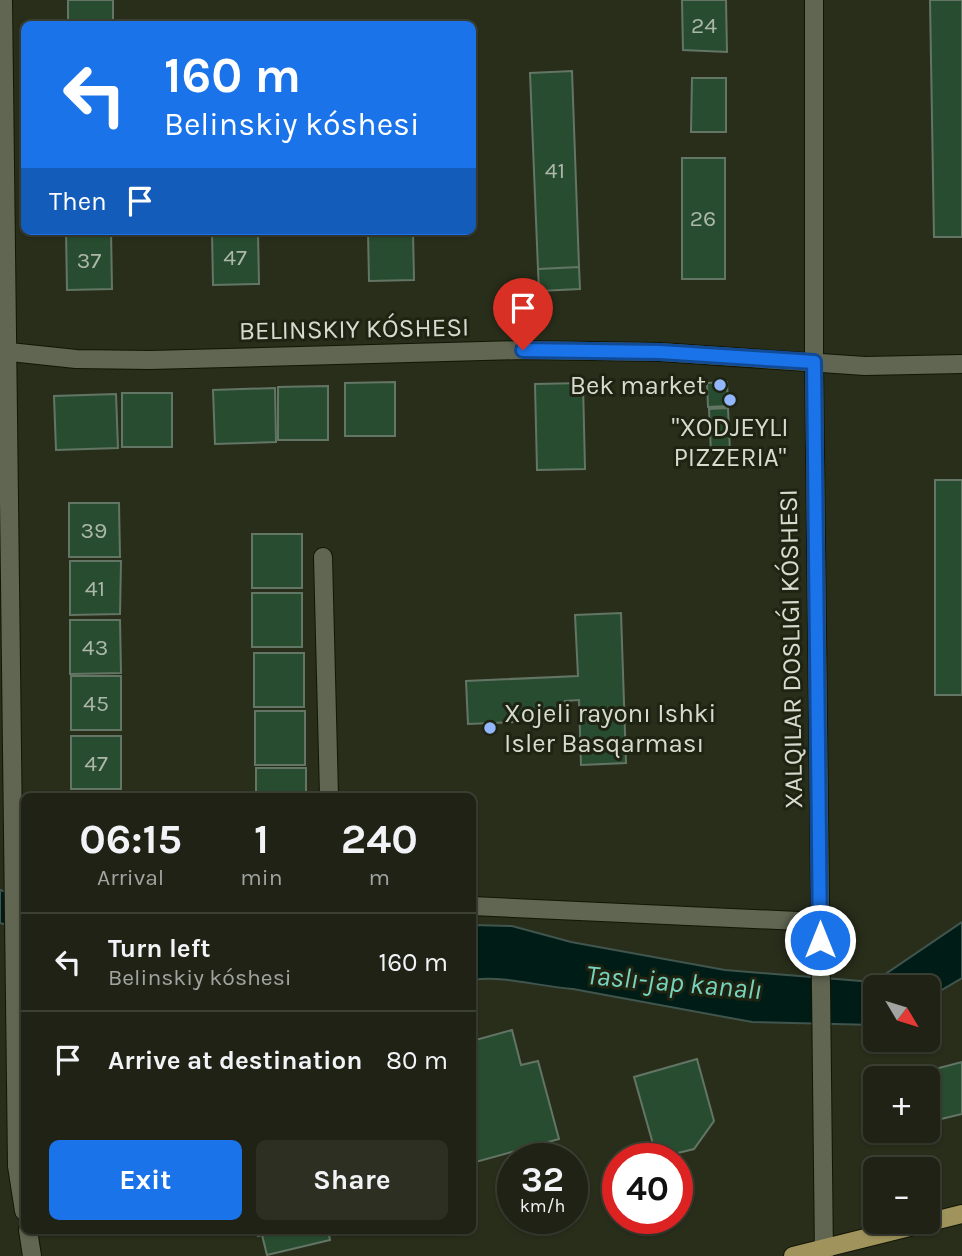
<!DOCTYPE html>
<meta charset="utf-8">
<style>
:root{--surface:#1f2214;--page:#2c2f22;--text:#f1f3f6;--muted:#a1a4a0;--line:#3c3f34;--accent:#1a73e8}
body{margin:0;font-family:Karla,sans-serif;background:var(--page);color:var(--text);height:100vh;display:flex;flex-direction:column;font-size:26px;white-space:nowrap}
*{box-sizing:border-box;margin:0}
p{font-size:23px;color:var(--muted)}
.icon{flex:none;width:38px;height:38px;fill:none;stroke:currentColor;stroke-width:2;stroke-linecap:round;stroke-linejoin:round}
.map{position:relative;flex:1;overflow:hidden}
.details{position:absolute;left:21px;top:793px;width:455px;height:441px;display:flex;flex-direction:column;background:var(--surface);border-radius:10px;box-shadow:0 2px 5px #0004,0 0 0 2px var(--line)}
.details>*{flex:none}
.banner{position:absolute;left:21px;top:21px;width:455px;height:214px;border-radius:10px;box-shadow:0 2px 5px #0004,0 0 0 2px var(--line);background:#1a73e8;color:#fff;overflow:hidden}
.needle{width:46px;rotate:128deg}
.fabs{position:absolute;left:863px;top:975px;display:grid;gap:14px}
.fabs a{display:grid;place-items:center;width:77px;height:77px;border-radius:10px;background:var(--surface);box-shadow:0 2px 5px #0004,0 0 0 2px var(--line);font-size:35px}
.speed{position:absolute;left:497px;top:1143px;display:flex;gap:14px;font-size:35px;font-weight:700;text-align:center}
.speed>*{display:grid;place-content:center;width:91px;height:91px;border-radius:50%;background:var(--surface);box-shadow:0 2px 5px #0004,0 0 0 2px var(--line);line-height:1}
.speed small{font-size:18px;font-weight:400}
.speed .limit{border:10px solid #d22;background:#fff;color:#111}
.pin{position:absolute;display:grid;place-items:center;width:60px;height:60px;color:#fff;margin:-72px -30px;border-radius:50% 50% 50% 0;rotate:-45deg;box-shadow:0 0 7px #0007}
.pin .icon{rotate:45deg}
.me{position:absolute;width:77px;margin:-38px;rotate:0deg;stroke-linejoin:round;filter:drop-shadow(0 0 5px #0008)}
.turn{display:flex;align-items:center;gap:24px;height:147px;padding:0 28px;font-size:32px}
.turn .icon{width:91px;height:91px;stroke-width:2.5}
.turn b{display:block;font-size:49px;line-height:60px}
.then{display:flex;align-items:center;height:66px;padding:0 28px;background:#0003;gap:14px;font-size:26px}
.eta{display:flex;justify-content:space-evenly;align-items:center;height:119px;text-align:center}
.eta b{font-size:42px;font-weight:700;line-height:49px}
.action{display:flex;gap:14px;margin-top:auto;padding:14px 28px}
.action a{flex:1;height:80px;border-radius:10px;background:var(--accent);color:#fff;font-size:28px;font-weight:700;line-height:80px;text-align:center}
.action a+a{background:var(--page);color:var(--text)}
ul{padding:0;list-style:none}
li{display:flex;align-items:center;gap:21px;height:98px;padding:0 28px;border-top:2px solid var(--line)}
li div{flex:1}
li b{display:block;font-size:26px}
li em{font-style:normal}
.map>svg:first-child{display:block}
.water{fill:#001c16;stroke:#40554e;stroke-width:2}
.building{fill:#284c2f;stroke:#637565;stroke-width:2}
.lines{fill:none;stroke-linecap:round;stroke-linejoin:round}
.minor-casing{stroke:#121605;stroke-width:20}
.tertiary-casing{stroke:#121605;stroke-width:20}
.primary-casing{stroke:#121605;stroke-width:20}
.minor{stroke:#606651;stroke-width:18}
.tertiary{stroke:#606651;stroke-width:18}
.primary{stroke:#a0945c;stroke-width:18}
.route-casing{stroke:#114b97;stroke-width:18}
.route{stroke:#1a73e8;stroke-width:12}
.poi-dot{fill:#92b7fd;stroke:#1f2412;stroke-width:2.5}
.labels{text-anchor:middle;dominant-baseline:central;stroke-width:6;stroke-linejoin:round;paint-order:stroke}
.number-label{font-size:23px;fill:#abb7a7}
.street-label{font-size:26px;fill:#d7dbcf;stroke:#1f2412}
.poi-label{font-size:26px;fill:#d7dbcf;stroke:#1f2412;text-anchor:end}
.water-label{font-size:28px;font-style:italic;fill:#77d3be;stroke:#1f2412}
</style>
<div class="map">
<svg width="962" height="1256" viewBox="0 0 962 1256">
<rect width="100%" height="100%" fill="#292e1b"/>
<path class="water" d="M 0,890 L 24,897 L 24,930 L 0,923 Z
M 962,922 L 962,978 L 928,998 L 928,987 L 875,987 L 875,1025 L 752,1022 L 573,989 C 541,987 503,975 473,980 L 473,925 L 512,926 L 571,942 L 725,970 L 861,981 L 878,979 Z"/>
<path class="building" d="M 68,0 L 113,0 L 113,24 L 68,24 Z
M 682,0 L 726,0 L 727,52 L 683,50 Z
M 930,0 L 962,0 L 962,237 L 934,237 Z
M 572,71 L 579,267 L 538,269 L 530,73 Z
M 692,78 L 726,78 L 726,132 L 691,132 Z
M 682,158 L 725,158 L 725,279 L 682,279 Z
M 66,231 L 111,231 L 112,289 L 67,290 Z
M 212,231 L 258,231 L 259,284 L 213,285 Z
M 368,231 L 413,231 L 414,280 L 369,281 Z
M 579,267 L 580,289 L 539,291 L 538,269 Z
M 395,382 L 395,436 L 345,436 L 345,383 Z
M 727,382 L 728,406 L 708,407 L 707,383 Z
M 583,383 L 585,469 L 537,470 L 535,384 Z
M 328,386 L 328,440 L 278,440 L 278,387 Z
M 275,388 L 276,442 L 215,444 L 213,390 Z
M 122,393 L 172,393 L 172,447 L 122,447 Z
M 116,394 L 118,448 L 56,450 L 54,396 Z
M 728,408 L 730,452 L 711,453 L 709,409 Z
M 935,480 L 962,480 L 962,695 L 935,695 Z
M 69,503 L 119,503 L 120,557 L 69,557 Z
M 252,534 L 302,534 L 302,588 L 252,588 Z
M 70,561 L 121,561 L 120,614 L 70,615 Z
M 252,593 L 302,593 L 302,647 L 252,647 Z
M 621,613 L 626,763 L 581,765 L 579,700 L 565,701 L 565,720 L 468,724 L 466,681 L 578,676 L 575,615 Z
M 70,620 L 120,620 L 121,673 L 70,674 Z
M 254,653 L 304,653 L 304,707 L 254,707 Z
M 71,676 L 121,676 L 121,730 L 71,730 Z
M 255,711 L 305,711 L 305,765 L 255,765 Z
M 71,736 L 121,736 L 121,789 L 71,789 Z
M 256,768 L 306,768 L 306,796 L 256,796 Z
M 512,1030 L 521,1065 L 538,1061 L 559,1139 L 472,1163 L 472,1041 Z
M 697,1059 L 714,1121 L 694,1149 L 657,1158 L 634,1077 Z
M 962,1062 L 962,1114 L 941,1119 L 940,1113 L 928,1116 L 928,1078 L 913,1078 L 912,1075 Z
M 256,1230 L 328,1230 L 330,1240 L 267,1255 L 262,1235 L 258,1236 Z"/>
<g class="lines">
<defs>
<path id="minor" d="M 3,0 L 17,1166 L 24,1211
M 0,351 L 76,359 L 150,360 L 523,350 L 660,352 L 865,366 L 962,364
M 323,557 L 329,796
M 472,906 L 820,922
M 28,1230 L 32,1256"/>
<path id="tertiary" d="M 814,0 L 814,362 L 824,1256"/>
<path id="primary" d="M 793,1256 L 962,1214"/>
</defs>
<use href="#minor" class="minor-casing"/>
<use href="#tertiary" class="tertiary-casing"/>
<use href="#primary" class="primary-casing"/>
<use href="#minor" class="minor"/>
<use href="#tertiary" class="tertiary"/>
<use href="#primary" class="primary"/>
</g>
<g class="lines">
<defs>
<path id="route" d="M 523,350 L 660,352 L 814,362 L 820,940"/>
</defs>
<use href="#route" class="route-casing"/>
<use href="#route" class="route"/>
</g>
<g class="poi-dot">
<circle cx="720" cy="385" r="7"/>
<circle cx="730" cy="400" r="7"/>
<circle cx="490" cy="728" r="7"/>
</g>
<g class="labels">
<g class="number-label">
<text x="704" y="25">24</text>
<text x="555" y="170">41</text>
<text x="703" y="218">26</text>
<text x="235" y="257">47</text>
<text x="89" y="260">37</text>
<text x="94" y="530">39</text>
<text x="95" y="588">41</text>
<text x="95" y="647">43</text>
<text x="96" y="703">45</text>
<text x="96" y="763">47</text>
</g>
<g class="street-label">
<text transform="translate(354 329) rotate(-1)">BELINSKIY KÓSHESI</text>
<text transform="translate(791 649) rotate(-91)">XALQILAR DOSLIǴI KÓSHESI</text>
</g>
<g class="poi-label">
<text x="706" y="385">Bek market</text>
<text x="730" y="427" text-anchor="middle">"XODJEYLI<tspan x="730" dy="30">PIZZERIA"</tspan></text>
<text x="504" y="713" text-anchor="start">Xojeli rayonı Ishki<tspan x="504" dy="30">Isler Basqarması</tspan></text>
</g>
<g class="water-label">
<text transform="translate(674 982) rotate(5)">Taslı-jap kanalı</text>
</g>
</g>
</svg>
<div class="fabs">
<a><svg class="needle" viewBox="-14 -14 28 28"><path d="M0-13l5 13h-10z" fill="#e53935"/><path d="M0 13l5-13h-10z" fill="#a1a4a0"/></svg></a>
<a>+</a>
<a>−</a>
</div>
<div class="speed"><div>32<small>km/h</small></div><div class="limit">40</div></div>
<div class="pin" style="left:523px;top:350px;background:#d93025"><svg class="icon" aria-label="arrive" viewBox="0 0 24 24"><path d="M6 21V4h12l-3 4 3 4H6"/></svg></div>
<svg class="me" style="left:820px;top:940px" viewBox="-20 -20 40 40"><circle r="17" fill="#1a73e8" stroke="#fff" stroke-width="3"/><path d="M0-11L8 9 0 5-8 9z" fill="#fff"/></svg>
<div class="banner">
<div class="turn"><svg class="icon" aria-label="left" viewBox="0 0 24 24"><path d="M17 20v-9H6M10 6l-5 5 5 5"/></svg><div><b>160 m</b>Belinskiy kóshesi</div></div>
<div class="then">Then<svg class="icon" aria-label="arrive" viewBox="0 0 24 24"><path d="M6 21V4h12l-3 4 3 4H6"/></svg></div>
</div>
<section class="details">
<div class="eta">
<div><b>06:15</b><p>Arrival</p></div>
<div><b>1</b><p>min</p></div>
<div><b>240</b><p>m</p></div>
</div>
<ul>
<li><svg class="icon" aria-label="left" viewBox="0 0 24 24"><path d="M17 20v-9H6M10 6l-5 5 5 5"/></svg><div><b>Turn left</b><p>Belinskiy kóshesi</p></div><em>160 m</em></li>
<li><svg class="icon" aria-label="arrive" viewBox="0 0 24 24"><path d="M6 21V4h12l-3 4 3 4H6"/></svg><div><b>Arrive at destination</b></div><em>80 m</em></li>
</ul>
<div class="action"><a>Exit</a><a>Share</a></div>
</section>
</div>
